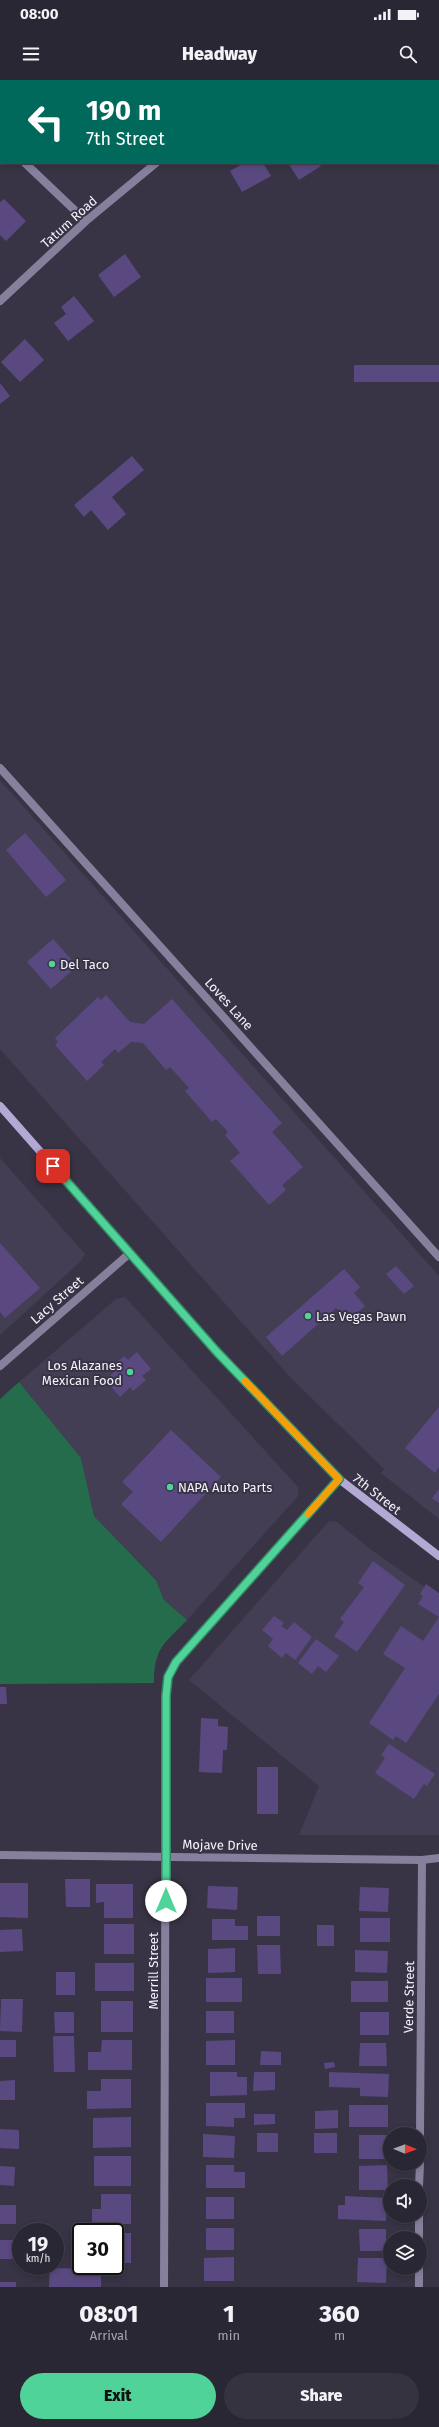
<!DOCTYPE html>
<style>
:root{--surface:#2a2734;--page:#363340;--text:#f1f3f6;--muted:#a5a5ac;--line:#46444f;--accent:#4fd399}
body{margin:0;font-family:"Fira Sans",sans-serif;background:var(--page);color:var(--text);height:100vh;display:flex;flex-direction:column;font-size:15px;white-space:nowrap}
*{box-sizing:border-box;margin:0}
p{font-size:13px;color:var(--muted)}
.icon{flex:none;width:22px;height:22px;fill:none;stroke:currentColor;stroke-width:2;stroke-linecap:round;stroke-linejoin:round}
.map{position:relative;height:2207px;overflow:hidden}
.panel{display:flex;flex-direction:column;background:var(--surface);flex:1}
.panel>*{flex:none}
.hud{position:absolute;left:0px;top:0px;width:439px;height:84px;box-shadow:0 2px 6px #0003,0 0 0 1px var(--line);background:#00695c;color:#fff;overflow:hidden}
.needle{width:26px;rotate:91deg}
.fabs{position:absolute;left:383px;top:2047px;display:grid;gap:8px}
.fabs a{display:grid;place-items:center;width:44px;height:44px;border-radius:50%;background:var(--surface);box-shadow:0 2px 6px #0003,0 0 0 1px var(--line);font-size:20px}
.speed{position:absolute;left:12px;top:2143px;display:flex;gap:8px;font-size:20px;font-weight:700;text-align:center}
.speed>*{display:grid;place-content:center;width:52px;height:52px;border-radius:50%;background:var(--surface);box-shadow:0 2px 6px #0003,0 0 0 1px var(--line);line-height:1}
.speed small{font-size:10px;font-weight:400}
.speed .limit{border:2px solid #111;border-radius:6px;background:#fff;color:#111}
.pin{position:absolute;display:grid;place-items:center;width:34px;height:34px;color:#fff;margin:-17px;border-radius:8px;box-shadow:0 2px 6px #0006}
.me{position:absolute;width:44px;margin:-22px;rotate:0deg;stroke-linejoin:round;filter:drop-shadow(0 0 3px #0008)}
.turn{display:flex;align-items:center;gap:14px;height:84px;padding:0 20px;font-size:18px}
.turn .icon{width:52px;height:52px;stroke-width:2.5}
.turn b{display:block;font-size:28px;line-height:34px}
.eta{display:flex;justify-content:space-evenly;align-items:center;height:68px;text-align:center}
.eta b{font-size:24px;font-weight:800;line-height:28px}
.button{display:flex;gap:8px;margin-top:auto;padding:8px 20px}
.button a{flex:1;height:46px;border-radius:24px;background:var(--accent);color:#111;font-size:16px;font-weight:800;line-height:46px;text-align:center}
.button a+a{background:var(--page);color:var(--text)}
.status{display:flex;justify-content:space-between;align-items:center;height:28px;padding:0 20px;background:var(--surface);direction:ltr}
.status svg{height:11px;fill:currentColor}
header{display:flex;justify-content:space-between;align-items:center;height:52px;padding:0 20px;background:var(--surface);font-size:18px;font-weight:800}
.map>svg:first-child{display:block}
.built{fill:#443e54}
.green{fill:#256c4d}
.building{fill:#5a4981}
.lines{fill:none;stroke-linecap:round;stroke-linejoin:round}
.minor{stroke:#87809c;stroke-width:8}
.tertiary{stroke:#87809c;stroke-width:8}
.secondary{stroke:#b4a9d5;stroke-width:8}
.route-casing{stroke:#338963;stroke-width:10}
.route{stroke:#4fd399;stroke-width:7}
.slow{stroke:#f59e0b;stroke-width:7}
.poi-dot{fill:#4fd399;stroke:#383445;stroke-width:1.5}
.labels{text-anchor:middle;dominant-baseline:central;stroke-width:4;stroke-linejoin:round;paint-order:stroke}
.street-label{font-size:13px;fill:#f4f2fd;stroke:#383445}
.poi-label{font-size:13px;fill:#f4f2fd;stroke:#383445;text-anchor:start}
</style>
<div class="status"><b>08:00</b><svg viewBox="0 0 49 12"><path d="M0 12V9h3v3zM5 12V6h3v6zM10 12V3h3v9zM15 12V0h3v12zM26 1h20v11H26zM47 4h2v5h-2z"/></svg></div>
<header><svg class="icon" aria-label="menu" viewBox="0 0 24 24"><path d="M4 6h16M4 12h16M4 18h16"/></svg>Headway<svg class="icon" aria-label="search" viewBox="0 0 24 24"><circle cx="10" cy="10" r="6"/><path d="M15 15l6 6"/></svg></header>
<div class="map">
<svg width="439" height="2207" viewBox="0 0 439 2207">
<rect width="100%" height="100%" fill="#383445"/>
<path class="built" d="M 0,700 L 439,1196 L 439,1439 L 381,1393 L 384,1389 L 290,1297 L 0,969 Z
M 0,1078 L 85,1174 L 81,1181 L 0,1255 Z
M 125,1217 L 298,1407 L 298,1416 L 187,1540 L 164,1520 L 156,1499 L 94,1436 L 81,1378 L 19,1302 L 116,1219 Z
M 329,1441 L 337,1442 L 370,1469 L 439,1517 L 439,1755 L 299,1755 L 319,1706 L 189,1600 Z"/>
<path class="green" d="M 19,1302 L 81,1378 L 94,1436 L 156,1500 L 164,1520 L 187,1540 C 164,1564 154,1568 154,1603 L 0,1604 L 0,1319 Z"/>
<path class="building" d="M 244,83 L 263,83 L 271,96 L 242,112 L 230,91 Z
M 288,83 L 319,83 L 321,86 L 299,100 Z
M 4,119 L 26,141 L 6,161 L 0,155 L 0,122 Z
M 125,174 L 141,197 L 114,217 L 98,195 Z
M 74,216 L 94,241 L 68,261 L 54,243 L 66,234 L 61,227 Z
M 25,259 L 44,280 L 20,302 L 1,282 Z
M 354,285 L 439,285 L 439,302 L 354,302 Z
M 0,303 L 10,316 L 0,324 Z
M 132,376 L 144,390 L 112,417 L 126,434 L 108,450 L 91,430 L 84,437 L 74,425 Z
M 25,753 L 66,800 L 46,817 L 6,770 Z
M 53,859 L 77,886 L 51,909 L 27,882 Z
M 106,915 L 130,942 L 144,944 L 172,919 L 282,1043 L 272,1052 L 303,1087 L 282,1105 L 286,1110 L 269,1125 L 230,1081 L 240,1073 L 225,1055 L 228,1052 L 216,1039 L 212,1042 L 185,1011 L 189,1008 L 170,987 L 166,990 L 143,963 L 131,962 L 118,973 L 115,969 L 101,982 L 104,985 L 87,1001 L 55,965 L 58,962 L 55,958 L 98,917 L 101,920 Z
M 0,1163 L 40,1208 L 5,1238 L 0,1232 Z
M 396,1186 L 414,1206 L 404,1214 L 386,1194 Z
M 344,1189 L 360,1207 L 354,1213 L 365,1226 L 347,1242 L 336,1228 L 282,1276 L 266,1257 Z
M 137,1272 L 151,1289 L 142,1296 L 146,1300 L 133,1311 L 130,1307 L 120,1317 L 105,1300 L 120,1287 L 116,1283 L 124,1276 L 128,1280 Z
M 439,1327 L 439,1387 L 435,1393 L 405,1368 Z
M 171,1350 L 221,1397 L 161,1462 L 121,1424 L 133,1412 L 122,1402 Z
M 439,1409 L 439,1423 L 432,1418 Z
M 373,1481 L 405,1505 L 357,1572 L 334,1556 L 344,1542 L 340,1539 L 364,1507 L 358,1503 Z
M 426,1504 L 439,1513 L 439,1614 L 406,1663 L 396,1656 L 393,1660 L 369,1643 L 405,1588 L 383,1574 L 401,1546 L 423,1561 L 439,1537 L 418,1524 L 423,1516 L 420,1514 Z
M 274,1536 L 284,1543 L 281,1546 L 287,1550 L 294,1542 L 312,1557 L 295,1580 L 286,1573 L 282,1578 L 268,1566 L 273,1559 L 262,1550 Z
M 316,1559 L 339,1576 L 326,1592 L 318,1586 L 312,1594 L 298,1583 Z
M 0,1607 L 6,1607 L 7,1624 L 0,1624 Z
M 201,1638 L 218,1639 L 218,1646 L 228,1647 L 227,1670 L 223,1670 L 222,1693 L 199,1692 Z
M 389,1664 L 435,1694 L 427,1706 L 424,1704 L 414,1719 L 375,1693 L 385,1678 L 381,1675 Z
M 257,1687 L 278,1687 L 278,1734 L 257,1734 Z
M 65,1799 L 90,1799 L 90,1827 L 66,1827 Z
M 0,1803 L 28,1803 L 28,1838 L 0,1837 Z
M 96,1804 L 133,1804 L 133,1838 L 104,1838 L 104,1822 L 96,1823 Z
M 208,1806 L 238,1807 L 237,1830 L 207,1828 Z
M 360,1807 L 389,1808 L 388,1832 L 359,1831 Z
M 257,1836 L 280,1836 L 280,1856 L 257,1856 Z
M 360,1838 L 390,1838 L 390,1862 L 360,1862 Z
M 212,1839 L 235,1839 L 235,1846 L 248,1846 L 248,1860 L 212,1860 Z
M 104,1844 L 134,1844 L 134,1874 L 104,1874 Z
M 317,1845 L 334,1845 L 334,1866 L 317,1866 Z
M 22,1849 L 23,1871 L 0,1872 L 0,1850 Z
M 257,1865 L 280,1865 L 281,1894 L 258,1894 Z
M 235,1868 L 235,1892 L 208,1893 L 208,1869 Z
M 355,1870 L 388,1871 L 387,1893 L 355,1892 Z
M 95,1883 L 134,1883 L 134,1911 L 95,1911 Z
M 56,1892 L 75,1892 L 75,1915 L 56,1915 Z
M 206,1898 L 242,1898 L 242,1922 L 206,1922 Z
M 351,1901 L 388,1901 L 388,1922 L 351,1922 Z
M 1,1919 L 23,1919 L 22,1952 L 0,1951 Z
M 101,1921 L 133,1921 L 133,1952 L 101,1952 Z
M 206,1931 L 234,1931 L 234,1953 L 206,1953 Z
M 54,1932 L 74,1932 L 74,1953 L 55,1953 Z
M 360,1932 L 389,1932 L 389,1955 L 360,1955 Z
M 53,1956 L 74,1956 L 75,1992 L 54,1992 Z
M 0,1960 L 16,1960 L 16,1977 L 0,1977 Z
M 102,1960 L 132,1960 L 132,1990 L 88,1990 L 88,1972 L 101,1972 Z
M 235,1960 L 235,1985 L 206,1985 L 206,1961 Z
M 360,1963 L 386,1963 L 387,1986 L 359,1986 Z
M 261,1971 L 281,1972 L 281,1985 L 260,1985 Z
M 334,1982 L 335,1987 L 325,1989 L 324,1983 Z
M 210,1992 L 237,1992 L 237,1997 L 247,1997 L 247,2015 L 210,2016 Z
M 254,1992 L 275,1992 L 275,2010 L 253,2011 Z
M 329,1992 L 389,1994 L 388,2017 L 360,2016 L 360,2008 L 329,2007 Z
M 101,1999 L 131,1999 L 131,2028 L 87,2029 L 87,2011 L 101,2011 Z
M 15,2000 L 15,2020 L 0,2020 L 0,2001 Z
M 206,2023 L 245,2023 L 245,2038 L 234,2038 L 234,2047 L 206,2046 Z
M 349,2025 L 388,2025 L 388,2047 L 349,2047 Z
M 338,2030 L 338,2048 L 315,2049 L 315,2031 Z
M 254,2034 L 275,2034 L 275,2044 L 254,2045 Z
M 131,2037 L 131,2067 L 93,2068 L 93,2038 Z
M 0,2049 L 19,2050 L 19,2069 L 0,2068 Z
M 257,2053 L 278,2053 L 278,2072 L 257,2072 Z
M 314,2053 L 337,2053 L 337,2073 L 314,2073 Z
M 203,2054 L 235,2056 L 234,2078 L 203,2077 Z
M 359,2055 L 388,2055 L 387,2079 L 359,2079 Z
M 94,2076 L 131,2076 L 131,2106 L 94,2106 Z
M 206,2085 L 234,2085 L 234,2092 L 245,2092 L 245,2108 L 206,2108 Z
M 387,2085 L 388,2110 L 359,2110 L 359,2086 Z
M 0,2086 L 15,2087 L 14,2106 L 0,2105 Z
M 101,2114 L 131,2114 L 131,2144 L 92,2144 L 92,2129 L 101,2129 Z
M 345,2116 L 387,2118 L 386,2141 L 338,2139 L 338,2125 L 345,2125 Z
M 206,2117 L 234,2117 L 234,2139 L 206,2139 Z
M 0,2125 L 16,2125 L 16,2144 L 0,2144 Z
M 206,2148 L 234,2148 L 234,2170 L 206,2170 Z
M 359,2149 L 386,2149 L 386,2171 L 360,2171 Z
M 115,2153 L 131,2153 L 131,2183 L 115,2183 Z
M 0,2160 L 16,2160 L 16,2179 L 0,2179 Z
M 234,2177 L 234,2201 L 204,2201 L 204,2178 Z
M 358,2178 L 387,2178 L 386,2203 L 357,2202 Z
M 50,2188 L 101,2189 L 101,2207 L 49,2207 Z
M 0,2202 L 16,2202 L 16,2207 L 0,2207 Z"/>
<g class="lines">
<path class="minor" d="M 284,1 L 286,0
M 0,59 L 1,60
M 25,83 L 86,141
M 0,221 L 86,141 L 156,83
M 0,688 L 439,1177
M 0,1286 L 130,1173
M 420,2054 L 422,1780
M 419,2106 L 420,2084
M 419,2158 L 419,2136
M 164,2207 L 166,1616 L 168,1597 L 176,1582 L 339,1399
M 419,2207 L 419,2188"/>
<path class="tertiary" d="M 0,1775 L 422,1780 L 439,1778"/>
<path class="secondary" d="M 0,1026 L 217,1272 L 339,1399 L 439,1476"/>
</g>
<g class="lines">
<defs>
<path id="route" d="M 53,1086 L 217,1272 L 339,1399 L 176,1582 L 168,1597 L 166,1616 L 166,1821"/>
</defs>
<use href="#route" class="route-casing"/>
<use href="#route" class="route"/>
<path class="slow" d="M 245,1301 L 339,1399 L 308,1434"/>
</g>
<g class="poi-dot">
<circle cx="52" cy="884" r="4"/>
<circle cx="308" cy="1236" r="4"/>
<circle cx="130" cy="1292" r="4"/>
<circle cx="170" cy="1407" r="4"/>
</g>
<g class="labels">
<g class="street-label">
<text transform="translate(69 142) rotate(-42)">Tatum Road</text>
<text transform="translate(229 924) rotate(48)">Loves Lane</text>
<text transform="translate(57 1220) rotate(-41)">Lacy Street</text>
<text transform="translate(377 1414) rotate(38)">7th Street</text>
<text transform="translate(220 1765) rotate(1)">Mojave Drive</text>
<text transform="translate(153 1891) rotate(-90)">Merrill Street</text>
<text transform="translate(409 1917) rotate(-89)">Verde Street</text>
</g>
<g class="poi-label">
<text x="60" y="884">Del Taco</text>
<text x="316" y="1236">Las Vegas Pawn</text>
<text x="122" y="1285" text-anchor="end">Los Alazanes<tspan x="122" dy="15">Mexican Food</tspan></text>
<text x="178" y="1407">NAPA Auto Parts</text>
</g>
</g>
</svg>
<div class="fabs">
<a><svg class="needle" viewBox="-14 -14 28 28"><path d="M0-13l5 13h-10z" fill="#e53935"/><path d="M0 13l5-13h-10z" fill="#a5a5ac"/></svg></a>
<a><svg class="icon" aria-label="sound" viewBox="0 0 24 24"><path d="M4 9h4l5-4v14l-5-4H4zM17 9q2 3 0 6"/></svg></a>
<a><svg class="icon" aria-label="layers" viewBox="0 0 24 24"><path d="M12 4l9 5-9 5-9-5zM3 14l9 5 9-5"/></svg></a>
</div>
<div class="speed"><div>19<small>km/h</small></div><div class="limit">30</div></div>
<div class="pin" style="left:53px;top:1086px;background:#d93025"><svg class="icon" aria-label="arrive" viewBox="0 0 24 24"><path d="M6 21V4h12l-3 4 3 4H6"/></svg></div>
<svg class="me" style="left:166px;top:1821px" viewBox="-20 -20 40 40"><circle r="19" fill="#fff"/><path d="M0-13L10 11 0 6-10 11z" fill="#4fd399"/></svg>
<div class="hud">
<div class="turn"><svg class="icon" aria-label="left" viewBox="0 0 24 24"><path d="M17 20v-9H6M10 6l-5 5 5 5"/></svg><div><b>190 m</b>7th Street</div></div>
</div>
</div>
<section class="panel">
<div class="eta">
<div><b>08:01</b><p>Arrival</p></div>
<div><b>1</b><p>min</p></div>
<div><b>360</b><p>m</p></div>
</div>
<div class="button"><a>Exit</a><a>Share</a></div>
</section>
